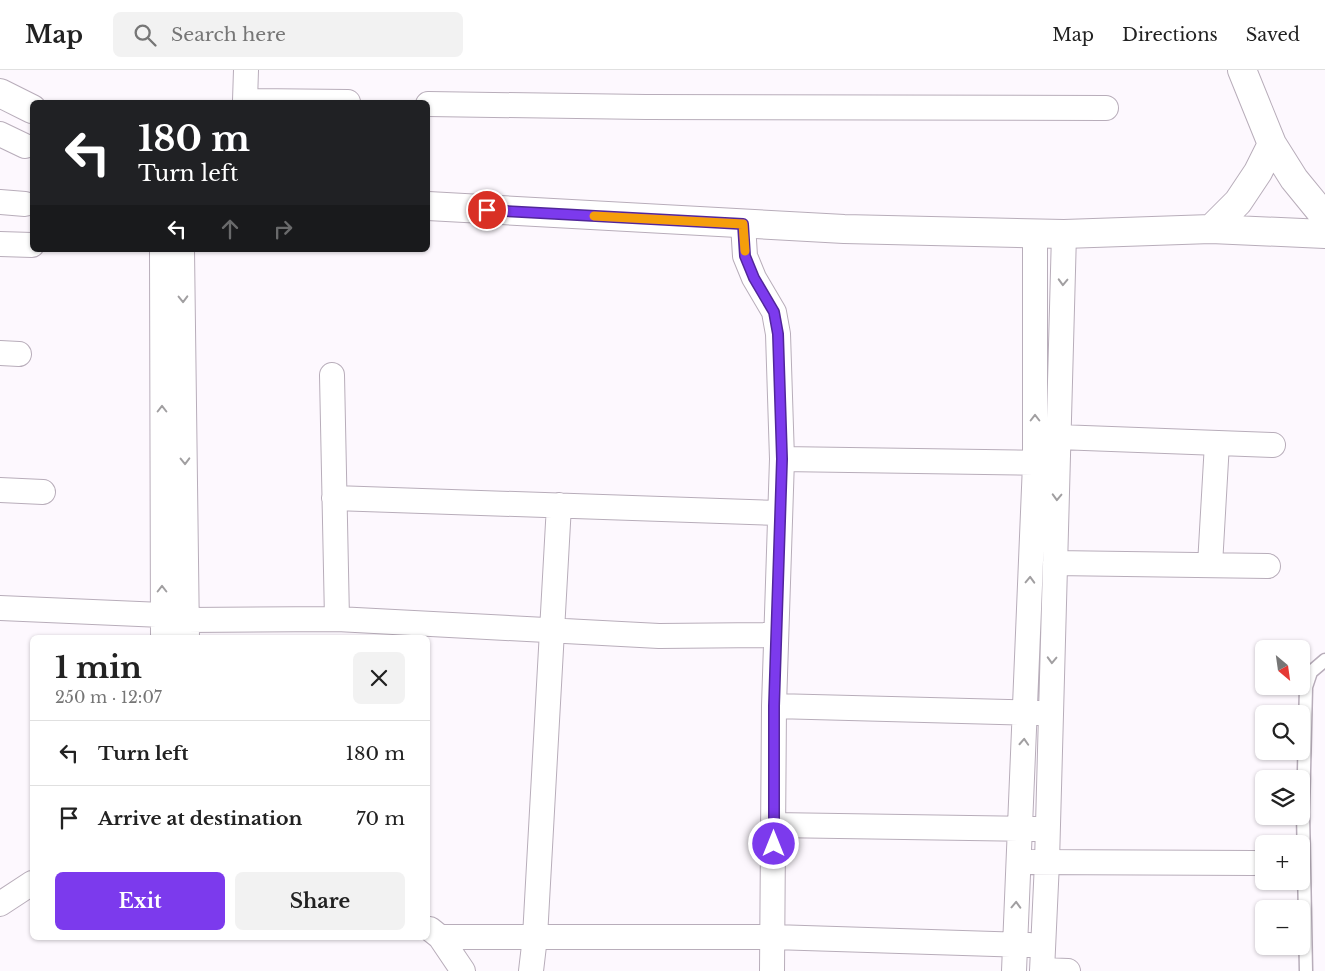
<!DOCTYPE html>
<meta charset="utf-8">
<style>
:root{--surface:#fff;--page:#f2f2f2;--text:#222;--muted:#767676;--line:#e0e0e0;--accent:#7c3aed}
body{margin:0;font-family:"Libre Baskerville",serif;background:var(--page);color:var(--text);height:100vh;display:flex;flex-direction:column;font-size:19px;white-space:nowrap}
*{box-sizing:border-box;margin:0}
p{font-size:16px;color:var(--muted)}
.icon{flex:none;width:28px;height:28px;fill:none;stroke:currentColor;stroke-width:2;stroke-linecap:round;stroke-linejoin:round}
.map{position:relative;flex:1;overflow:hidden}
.drawer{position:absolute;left:30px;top:565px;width:400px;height:305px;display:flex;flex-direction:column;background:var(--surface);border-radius:8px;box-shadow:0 1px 4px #0004}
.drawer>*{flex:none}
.guide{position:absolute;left:30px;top:30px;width:400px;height:152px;border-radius:8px;box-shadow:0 1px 4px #0004;background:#202124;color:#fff;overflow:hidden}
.needle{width:32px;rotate:151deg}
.controls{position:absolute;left:1255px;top:570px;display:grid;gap:10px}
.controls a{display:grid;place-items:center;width:55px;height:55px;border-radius:8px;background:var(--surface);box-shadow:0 1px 4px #0004;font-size:25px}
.pin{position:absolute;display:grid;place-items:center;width:42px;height:42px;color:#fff;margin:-21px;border:2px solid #fff;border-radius:50%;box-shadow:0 1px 5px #0007}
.me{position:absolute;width:55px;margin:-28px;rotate:0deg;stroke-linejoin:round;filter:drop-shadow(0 0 4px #0008)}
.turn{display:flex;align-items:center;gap:18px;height:105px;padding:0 25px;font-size:22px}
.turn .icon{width:65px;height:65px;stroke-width:2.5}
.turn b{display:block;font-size:35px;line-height:42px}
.lanes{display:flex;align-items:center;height:48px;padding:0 25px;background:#0003;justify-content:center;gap:25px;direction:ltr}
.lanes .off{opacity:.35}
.round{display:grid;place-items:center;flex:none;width:52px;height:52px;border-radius:8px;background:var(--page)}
.headline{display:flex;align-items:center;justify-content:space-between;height:85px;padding:0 25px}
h1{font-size:30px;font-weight:800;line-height:38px}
.primary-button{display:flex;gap:10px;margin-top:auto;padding:10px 25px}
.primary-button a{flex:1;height:58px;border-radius:8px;background:var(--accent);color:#fff;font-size:20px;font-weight:800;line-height:58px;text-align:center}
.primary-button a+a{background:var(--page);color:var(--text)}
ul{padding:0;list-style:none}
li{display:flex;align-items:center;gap:15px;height:65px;padding:0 25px;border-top:1px solid var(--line)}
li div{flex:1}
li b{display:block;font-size:19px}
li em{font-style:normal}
header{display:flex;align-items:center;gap:30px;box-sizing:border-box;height:70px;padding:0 25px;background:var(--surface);border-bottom:1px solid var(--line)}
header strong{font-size:24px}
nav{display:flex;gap:28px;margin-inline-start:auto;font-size:18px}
.search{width:350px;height:45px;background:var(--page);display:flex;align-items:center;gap:12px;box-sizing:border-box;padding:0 18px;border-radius:8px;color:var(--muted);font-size:19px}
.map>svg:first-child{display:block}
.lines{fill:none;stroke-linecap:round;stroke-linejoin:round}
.service-casing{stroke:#b8adba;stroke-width:15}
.minor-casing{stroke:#b8adba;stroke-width:26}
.tertiary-casing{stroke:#b8adba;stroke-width:30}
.service{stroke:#fff;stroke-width:12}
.minor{stroke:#fff;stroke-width:24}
.tertiary{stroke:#fff;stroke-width:28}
.oneway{stroke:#a19fa1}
.route-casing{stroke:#51269a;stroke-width:12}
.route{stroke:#7c3aed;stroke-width:9}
.slow{stroke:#f59e0b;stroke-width:9}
</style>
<header>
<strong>Map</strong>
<div class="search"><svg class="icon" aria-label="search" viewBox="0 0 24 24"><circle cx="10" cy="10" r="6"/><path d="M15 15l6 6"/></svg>Search here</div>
<nav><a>Map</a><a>Directions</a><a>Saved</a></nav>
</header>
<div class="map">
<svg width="1325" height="901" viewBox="0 0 1325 901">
<rect width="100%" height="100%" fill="#fdf8fe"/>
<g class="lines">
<defs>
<path id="service" d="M 1306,901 L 1303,742 L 1306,617 L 1311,602 L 1325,590"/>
<path id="minor" d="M 246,0 L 245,31 L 348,32
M 428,34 L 646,37 L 1106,38
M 0,64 L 25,76
M 0,132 L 25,134
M 743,154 L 745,186 L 754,208 L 774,242 L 778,264 L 782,389 L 774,636 L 772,901
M 0,174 L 32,175
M 162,180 L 163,568
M 182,180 L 187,568
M 0,283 L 19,284
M 332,305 L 337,549
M 1058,367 L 1273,375
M 782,389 L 1051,393
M 0,420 L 43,422
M 334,428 L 779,443
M 1055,493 L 1268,496
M 1210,495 L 1217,373
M 0,538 L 162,545
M 186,550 L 337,549 L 659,566 L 776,565
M 774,636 L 1042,643
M 774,755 L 1036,759
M 1031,792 L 1254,793
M 0,834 L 32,813
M 430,859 L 440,867 L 463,901
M 440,867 L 773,867 L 1029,875
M 1042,900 L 1068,901
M 531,901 L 535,867 L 559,435
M 1014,901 L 1035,394 L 1035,163
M 1042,901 L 1047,792 L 1064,164"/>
<path id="tertiary" d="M 1242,0 L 1272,74 L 1294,109 L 1325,147
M 0,23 L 32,39
M 428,136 L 844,159 L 1064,164 L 1211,159 L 1325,164
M 1211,159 L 1238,132 L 1258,102 L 1272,74"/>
</defs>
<use href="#service" class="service-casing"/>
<use href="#minor" class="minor-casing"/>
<use href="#tertiary" class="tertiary-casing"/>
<use href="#service" class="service"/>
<use href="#minor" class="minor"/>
<use href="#tertiary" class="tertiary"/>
</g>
<defs><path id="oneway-chevron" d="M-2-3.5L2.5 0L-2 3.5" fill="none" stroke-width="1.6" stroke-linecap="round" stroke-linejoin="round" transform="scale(1.25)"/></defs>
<g class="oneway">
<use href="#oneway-chevron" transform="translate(1063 212) rotate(92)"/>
<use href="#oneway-chevron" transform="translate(183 229) rotate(89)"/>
<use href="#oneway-chevron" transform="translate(162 339) rotate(-90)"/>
<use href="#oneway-chevron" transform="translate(1035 348) rotate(-90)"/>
<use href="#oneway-chevron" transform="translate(185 391) rotate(89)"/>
<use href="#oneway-chevron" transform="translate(1057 427) rotate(92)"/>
<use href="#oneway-chevron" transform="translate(1030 510) rotate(-88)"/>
<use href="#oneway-chevron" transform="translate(162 519) rotate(-90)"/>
<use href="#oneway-chevron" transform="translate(1052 590) rotate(92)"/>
<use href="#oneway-chevron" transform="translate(1024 672) rotate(-87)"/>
<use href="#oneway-chevron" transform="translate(1016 835) rotate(-88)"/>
</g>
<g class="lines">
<defs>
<path id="route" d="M 487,140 L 743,154 L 745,186 L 754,208 L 774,242 L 778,264 L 782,389 L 774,636 L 774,774"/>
</defs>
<use href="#route" class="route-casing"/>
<use href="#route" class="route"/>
<path class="slow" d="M 594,146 L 743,154 L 745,181"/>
</g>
</svg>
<div class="controls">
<a><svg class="needle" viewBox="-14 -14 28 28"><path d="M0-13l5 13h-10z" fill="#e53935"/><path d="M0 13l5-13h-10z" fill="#767676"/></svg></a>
<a><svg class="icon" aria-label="search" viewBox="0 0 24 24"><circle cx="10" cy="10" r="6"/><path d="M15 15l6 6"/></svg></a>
<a><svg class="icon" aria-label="layers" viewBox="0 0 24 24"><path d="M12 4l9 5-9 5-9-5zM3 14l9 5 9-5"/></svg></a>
<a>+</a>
<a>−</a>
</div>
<div class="pin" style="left:487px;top:140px;background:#d93025"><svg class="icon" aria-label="arrive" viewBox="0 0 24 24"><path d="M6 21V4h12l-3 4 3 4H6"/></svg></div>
<svg class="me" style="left:774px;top:774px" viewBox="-20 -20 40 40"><circle r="17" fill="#7c3aed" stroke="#fff" stroke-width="3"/><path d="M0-11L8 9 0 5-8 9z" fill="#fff"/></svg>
<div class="guide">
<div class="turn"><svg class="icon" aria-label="left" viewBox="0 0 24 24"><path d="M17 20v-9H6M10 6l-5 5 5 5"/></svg><div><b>180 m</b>Turn left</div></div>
<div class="lanes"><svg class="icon" aria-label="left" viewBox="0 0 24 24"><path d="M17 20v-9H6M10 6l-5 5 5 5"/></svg><svg class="icon off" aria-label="ahead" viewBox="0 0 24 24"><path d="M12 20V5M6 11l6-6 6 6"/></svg><svg class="icon off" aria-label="right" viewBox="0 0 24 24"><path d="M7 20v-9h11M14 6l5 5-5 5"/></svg></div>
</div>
<section class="drawer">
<div class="headline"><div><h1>1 min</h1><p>250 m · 12:07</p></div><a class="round"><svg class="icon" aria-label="close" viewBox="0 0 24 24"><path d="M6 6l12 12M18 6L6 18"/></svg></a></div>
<ul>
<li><svg class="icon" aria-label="left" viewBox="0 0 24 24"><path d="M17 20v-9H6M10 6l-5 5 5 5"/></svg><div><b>Turn left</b></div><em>180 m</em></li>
<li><svg class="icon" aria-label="arrive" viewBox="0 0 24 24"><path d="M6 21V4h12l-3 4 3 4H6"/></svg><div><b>Arrive at destination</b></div><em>70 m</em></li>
</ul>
<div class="primary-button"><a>Exit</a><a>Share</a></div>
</section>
</div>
